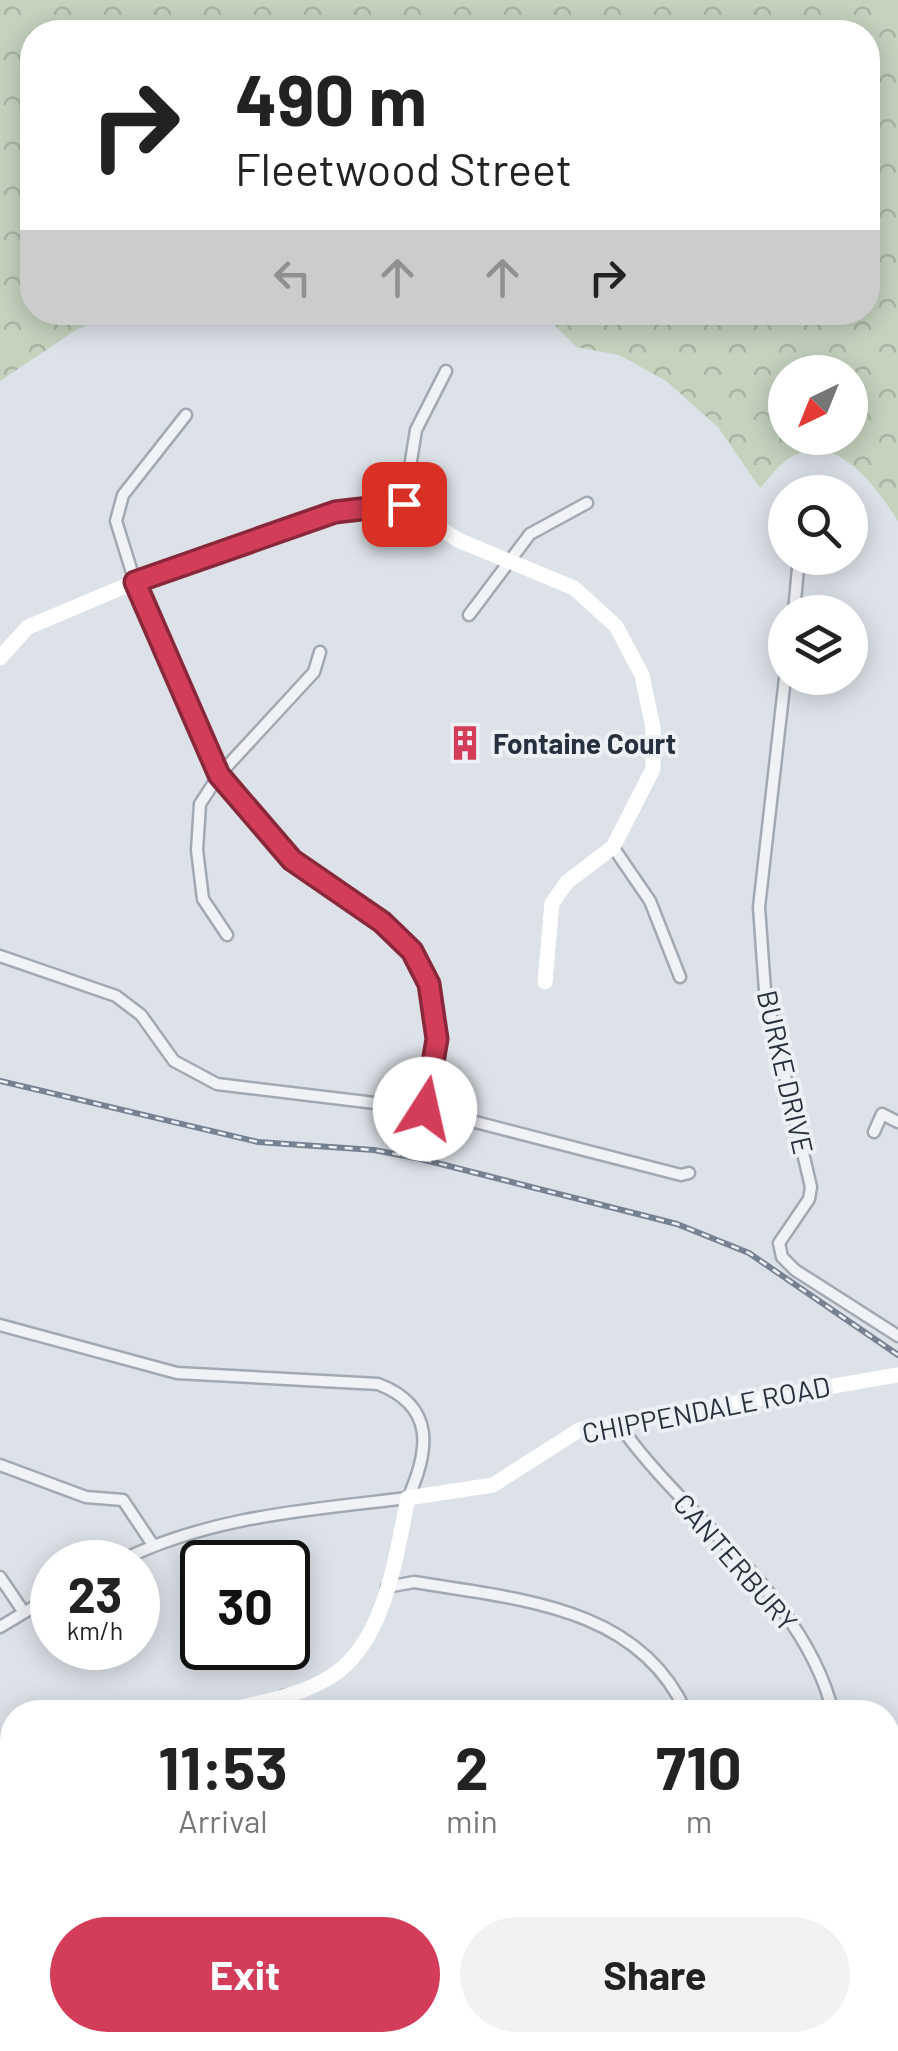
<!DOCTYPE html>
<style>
:root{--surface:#fff;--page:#f2f2f2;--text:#222;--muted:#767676;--accent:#d33d59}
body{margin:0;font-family:Barlow,sans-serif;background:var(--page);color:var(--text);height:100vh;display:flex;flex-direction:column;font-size:38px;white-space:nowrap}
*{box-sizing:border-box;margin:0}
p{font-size:32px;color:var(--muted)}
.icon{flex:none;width:55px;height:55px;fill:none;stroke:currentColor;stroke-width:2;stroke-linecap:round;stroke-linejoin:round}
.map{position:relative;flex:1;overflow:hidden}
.side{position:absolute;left:0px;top:1700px;width:900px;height:352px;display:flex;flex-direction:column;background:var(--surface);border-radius:40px 40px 0 0;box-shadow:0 5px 25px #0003}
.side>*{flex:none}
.top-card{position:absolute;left:20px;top:20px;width:860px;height:305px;border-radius:40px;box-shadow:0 5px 25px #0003;background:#fff;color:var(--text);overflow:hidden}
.needle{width:65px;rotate:223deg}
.buttons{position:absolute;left:768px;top:355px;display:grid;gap:20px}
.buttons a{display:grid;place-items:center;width:100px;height:100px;border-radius:50%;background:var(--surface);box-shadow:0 5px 25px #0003;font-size:50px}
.speed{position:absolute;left:30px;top:1540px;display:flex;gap:20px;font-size:50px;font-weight:700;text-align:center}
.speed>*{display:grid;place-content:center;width:130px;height:130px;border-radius:50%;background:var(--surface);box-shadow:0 5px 25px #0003;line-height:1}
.speed small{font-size:25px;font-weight:400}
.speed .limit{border:5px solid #111;border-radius:15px;background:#fff;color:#111}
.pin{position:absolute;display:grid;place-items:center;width:85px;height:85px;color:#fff;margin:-42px;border-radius:20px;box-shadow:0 5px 15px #0006}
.me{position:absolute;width:110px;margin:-55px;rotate:10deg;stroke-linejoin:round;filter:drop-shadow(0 0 8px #0008)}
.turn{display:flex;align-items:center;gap:35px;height:210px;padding:0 50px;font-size:45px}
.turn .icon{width:130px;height:130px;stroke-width:2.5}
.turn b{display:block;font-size:70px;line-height:85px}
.lanes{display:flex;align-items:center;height:95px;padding:0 50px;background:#0003;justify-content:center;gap:50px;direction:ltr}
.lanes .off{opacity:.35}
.eta{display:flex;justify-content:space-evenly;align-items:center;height:170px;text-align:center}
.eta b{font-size:60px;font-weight:700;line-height:70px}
.cta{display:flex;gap:20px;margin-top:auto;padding:20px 50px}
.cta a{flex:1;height:115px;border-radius:60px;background:var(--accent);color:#fff;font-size:40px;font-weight:700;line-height:115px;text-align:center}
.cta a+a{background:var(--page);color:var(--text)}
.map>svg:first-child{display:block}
.grass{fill:url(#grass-tufts)}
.forest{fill:url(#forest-crowns);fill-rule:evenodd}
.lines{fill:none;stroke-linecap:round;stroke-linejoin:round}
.street-casing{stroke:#a2a9b2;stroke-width:15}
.street{stroke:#f0f2f6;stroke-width:10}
.secondary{stroke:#fff;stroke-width:15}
.rail-casing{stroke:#768292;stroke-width:6}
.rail{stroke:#edf1f5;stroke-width:2.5;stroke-dasharray:8;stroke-linecap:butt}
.route-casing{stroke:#89283a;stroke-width:25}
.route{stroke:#d33d59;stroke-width:18}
.labels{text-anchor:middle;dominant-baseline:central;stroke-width:8;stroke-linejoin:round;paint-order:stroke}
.poi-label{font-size:28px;font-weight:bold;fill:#26303f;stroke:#edf1f5;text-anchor:start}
.street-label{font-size:28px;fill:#26303f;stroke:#edf1f5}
</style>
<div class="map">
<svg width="898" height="2051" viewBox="0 0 898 2051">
<defs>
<pattern id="grass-tufts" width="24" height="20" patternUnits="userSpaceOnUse" patternTransform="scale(2.5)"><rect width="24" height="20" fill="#c4d2be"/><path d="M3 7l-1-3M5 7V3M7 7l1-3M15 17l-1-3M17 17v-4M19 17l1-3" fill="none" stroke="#a8b5a4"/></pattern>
<pattern id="forest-crowns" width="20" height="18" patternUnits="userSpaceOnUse" patternTransform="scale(2.5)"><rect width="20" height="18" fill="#c4d2be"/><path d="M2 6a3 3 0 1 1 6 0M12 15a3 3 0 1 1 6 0" fill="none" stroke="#a8b5a4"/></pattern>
</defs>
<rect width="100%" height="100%" fill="#dde2e8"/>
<path class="grass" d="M 313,2040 L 443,2040 L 446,2051 L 304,2051 Z"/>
<path class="forest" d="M 0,0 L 898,0 L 898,521 C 877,488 835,427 788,459 C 778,466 769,478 760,488 L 718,427 L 666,381 L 619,355 L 576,347 L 543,313 L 868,312 L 868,32 L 32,32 L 32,312 L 117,313 L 76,330 L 0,381 ZM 785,372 L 850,372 L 850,438 L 785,438 Z"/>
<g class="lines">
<defs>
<path id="street" d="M 186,415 L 123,495 L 116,521 L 135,582 L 219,775 L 292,860 L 383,923 L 412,951 L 429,984 L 437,1039 L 425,1109
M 404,504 L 416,430 L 446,371
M 794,612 L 798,568
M 469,615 L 530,534 L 587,503
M 785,678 L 759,907 L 765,991 L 811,1187 L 809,1199 L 779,1243 L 782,1257 L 795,1270 L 898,1336
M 613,847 L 650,901 L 680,977
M 227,935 L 203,899 L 197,850 L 200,804 L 219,775 L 314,672 L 320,652
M 0,956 L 116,996 L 141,1015 L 174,1061 L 217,1084 L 425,1109 L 681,1175 L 689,1173
M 874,1132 L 882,1114 L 898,1122
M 0,1325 L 177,1373 L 378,1384 C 435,1406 430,1449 408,1498 C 308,1510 209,1516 118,1562
M 618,1423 C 686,1521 803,1592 833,1712
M 0,1465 L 86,1497 L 123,1500 L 153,1545
M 0,1577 L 23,1611
M 387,1587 L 414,1582 C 515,1599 638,1605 686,1712
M 0,1627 L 52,1596
M 283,1696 L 289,1712
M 0,1881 L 11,1904
M 888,1984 L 898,1979
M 554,2040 L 556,2051
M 179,2051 L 183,2050
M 780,2051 L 794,2040"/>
</defs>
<use href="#street" class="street-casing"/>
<use href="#street" class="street"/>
<path class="secondary" d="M 0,658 L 28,627 L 135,582 L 335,512 L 404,504 L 458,540 L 574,588 L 616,626 L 642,675 L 653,728 L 653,769 L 613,847 L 567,882 L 552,903 L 545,982
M 221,1712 C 257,1703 298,1697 330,1677 C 385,1644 396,1555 408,1498 L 493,1485 L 579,1430 L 898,1375
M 0,1782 L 12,1776"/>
<defs>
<path id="rail" d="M 0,1081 L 258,1142 L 374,1150 L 421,1159 L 677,1224 L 749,1253 L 898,1355"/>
</defs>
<use href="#rail" class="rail-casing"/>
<use href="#rail" class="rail"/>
</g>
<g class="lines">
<defs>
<path id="route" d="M 404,504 L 335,512 L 135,582 L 219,775 L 292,860 L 382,922 L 412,951 L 429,984 L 437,1039 L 425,1109"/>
</defs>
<use href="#route" class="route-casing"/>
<use href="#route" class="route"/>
</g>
<defs>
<symbol id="building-bare" viewBox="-9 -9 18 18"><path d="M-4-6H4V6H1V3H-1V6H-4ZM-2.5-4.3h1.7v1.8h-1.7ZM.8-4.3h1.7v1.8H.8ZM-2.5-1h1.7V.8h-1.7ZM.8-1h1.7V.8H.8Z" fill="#d33d59" stroke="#edf1f5" stroke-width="2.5" paint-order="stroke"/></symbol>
</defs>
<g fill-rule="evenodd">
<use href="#building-bare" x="440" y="718" width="50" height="50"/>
</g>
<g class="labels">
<g class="poi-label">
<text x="493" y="743">Fontaine Court</text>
</g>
<g class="street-label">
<text transform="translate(786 1072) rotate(77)">BURKE DRIVE</text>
<text transform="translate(706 1409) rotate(-11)">CHIPPENDALE ROAD</text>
<text transform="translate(736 1562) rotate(49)">CANTERBURY</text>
</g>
</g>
</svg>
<div class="buttons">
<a><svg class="needle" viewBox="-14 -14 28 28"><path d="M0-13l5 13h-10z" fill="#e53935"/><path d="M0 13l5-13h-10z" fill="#767676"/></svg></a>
<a><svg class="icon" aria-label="search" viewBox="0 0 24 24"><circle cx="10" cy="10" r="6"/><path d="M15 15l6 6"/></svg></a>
<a><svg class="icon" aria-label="layers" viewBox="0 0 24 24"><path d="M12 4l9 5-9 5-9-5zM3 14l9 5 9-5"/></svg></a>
</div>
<div class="speed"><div>23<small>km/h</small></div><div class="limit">30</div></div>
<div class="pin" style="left:404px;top:504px;background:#d93025"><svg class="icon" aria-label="arrive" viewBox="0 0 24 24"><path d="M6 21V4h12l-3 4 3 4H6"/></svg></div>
<svg class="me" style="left:425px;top:1109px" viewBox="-20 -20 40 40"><circle r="19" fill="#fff"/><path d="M0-13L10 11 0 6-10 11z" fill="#d33d59"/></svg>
<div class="top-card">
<div class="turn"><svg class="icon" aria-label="right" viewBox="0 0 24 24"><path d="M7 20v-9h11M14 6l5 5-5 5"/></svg><div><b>490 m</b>Fleetwood Street</div></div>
<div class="lanes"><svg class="icon off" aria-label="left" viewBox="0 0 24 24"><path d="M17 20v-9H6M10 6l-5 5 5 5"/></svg><svg class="icon off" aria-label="ahead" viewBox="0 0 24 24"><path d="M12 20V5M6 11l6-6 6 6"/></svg><svg class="icon off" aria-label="ahead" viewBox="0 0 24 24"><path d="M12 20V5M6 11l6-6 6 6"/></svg><svg class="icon" aria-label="right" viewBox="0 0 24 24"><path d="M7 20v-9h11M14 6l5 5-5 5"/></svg></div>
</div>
<section class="side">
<div class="eta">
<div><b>11:53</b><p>Arrival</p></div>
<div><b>2</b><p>min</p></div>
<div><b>710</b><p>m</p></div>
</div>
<div class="cta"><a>Exit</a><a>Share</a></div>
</section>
</div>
